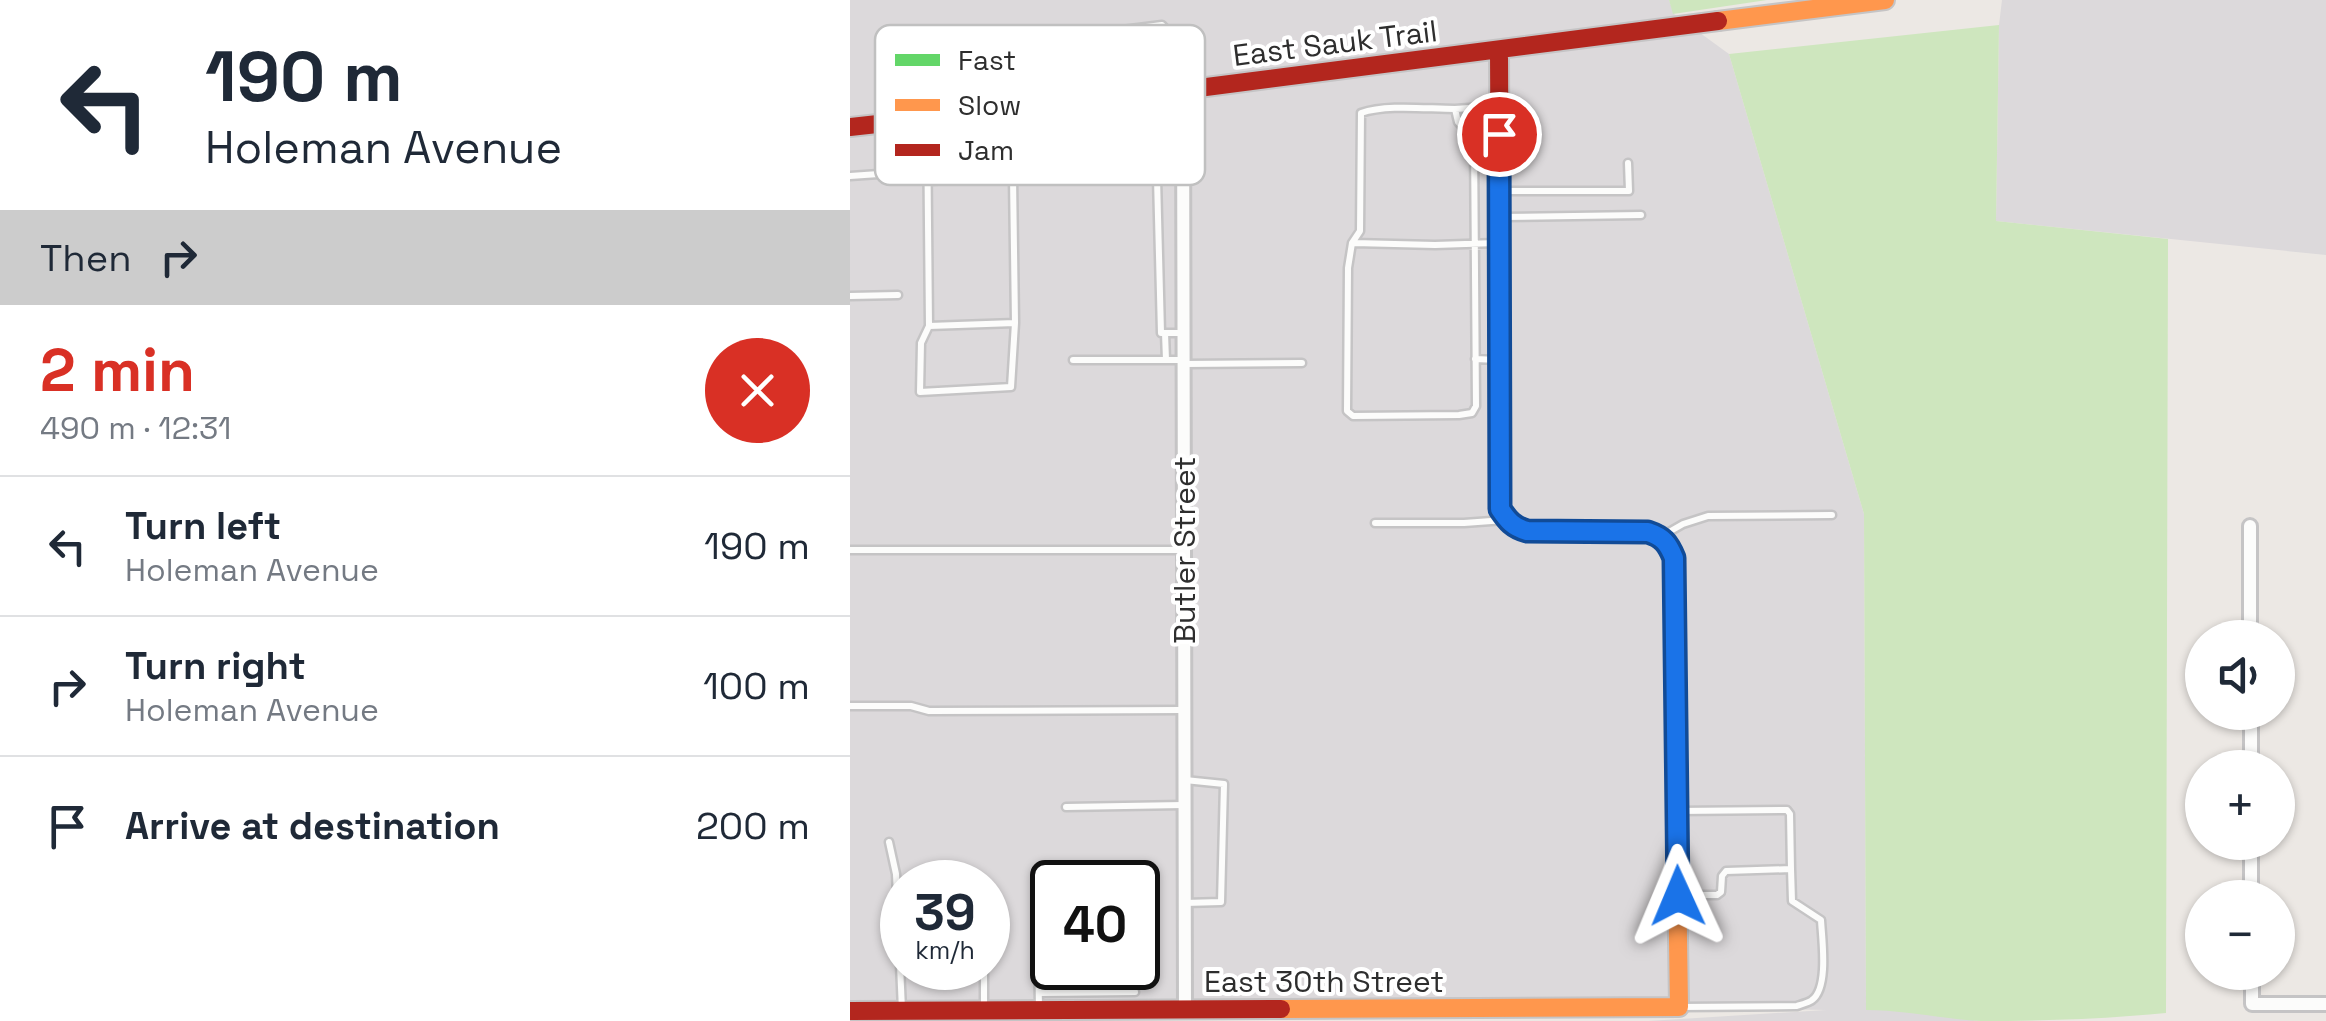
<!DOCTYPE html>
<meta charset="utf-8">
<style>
:root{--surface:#fff;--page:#f6f6f7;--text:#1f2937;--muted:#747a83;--line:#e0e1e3;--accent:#d93025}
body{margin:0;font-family:"Space Grotesk",sans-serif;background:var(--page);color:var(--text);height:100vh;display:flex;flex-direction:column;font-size:38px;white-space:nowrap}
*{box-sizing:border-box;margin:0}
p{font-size:32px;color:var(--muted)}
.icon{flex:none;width:55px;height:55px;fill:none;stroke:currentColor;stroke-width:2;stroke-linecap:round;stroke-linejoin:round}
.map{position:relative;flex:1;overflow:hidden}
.side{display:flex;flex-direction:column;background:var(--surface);width:850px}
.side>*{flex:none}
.guide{background:#fff;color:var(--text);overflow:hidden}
.fabs{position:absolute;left:1335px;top:620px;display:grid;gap:20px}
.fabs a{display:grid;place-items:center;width:110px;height:110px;border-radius:50%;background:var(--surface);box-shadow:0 2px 8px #0004;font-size:50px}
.speed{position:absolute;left:30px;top:860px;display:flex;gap:20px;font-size:50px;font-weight:700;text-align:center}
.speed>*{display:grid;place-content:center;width:130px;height:130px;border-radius:50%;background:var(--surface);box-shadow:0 2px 8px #0004;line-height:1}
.speed small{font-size:25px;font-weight:400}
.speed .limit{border:5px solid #111;border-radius:15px;background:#fff;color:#111}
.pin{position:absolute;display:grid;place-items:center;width:85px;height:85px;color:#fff;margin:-42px;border:5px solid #fff;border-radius:50%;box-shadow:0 2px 10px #0007}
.me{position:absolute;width:110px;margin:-55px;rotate:359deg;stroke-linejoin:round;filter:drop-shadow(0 0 8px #0008)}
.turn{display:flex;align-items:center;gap:35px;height:210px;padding:0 40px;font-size:45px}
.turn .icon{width:130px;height:130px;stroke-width:2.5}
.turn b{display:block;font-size:70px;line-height:85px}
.then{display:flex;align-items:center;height:95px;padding:0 40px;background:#0003;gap:20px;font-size:38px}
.round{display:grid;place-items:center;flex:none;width:105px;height:105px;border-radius:52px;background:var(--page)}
.summary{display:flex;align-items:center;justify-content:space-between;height:170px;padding:0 40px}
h1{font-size:60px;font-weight:700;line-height:75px;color:var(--accent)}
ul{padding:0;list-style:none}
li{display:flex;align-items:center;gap:30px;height:140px;padding:0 40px;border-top:2px solid var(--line)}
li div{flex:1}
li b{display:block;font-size:38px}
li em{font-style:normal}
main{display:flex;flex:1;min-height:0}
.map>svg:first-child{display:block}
.industrial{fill:#dcd9db;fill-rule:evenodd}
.green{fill:#cee6be}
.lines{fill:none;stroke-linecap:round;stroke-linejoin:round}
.lane-casing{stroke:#c5c4c5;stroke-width:11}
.street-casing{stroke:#c5c4c5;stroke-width:18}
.fast-casing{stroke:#c5c4c5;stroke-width:22}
.slow-casing{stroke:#c5c4c5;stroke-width:22}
.jam-casing{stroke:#c5c4c5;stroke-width:22}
.lane{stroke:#fcfcfb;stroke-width:6}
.street{stroke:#fcfcfb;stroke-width:12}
.fast{stroke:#63d668;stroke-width:18}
.slow{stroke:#ff974d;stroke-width:18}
.jam{stroke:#b3261e;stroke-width:18}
.route-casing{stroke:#114b97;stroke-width:25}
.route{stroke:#1a73e8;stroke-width:18}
.labels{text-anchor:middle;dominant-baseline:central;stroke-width:8;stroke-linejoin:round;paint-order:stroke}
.street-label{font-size:30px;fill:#2e2e2e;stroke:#fff}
.key{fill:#fff;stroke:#c0c0c0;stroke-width:2.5}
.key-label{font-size:28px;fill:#2e2e2e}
</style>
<main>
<section class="side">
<div class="guide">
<div class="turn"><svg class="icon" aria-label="left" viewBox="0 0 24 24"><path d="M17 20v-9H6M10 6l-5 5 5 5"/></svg><div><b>190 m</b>Holeman Avenue</div></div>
<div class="then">Then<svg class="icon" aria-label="right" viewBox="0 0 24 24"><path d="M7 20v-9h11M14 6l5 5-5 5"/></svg></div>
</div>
<div class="summary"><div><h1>2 min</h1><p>490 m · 12:31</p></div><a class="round" style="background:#d93025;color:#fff"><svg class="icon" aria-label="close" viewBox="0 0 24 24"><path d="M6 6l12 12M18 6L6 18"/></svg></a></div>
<ul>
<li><svg class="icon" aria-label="left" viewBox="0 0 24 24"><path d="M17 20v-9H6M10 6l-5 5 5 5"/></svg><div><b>Turn left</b><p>Holeman Avenue</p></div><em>190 m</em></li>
<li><svg class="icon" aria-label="right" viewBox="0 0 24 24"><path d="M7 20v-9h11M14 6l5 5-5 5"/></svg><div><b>Turn right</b><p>Holeman Avenue</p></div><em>100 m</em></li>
<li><svg class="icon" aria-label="arrive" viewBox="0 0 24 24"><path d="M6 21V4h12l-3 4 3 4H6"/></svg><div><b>Arrive at destination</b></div><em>200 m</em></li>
</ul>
</section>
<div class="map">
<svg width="1476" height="1021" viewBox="0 0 1476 1021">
<rect width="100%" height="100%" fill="#ece8e4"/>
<path class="industrial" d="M 0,0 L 819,0 L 824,14 L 879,54 L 1014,514 L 1016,1009 L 1043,1010 L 1130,1021 L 798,1021 L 976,1010 L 883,1008 L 854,1011 L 0,1012 ZM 52,882 L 138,882 L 138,968 L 52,968 ZM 202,882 L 288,882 L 288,968 L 202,968 Z
M 1152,0 L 1476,0 L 1476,255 L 1146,221 L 1149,25 Z"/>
<path class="green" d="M 819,0 L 917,0 L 823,14 Z
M 1149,25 L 1146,221 L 1318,239 L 1316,1013 C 1254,1019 1193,1021 1131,1021 C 1092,1019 1055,1010 1016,1010 L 1014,514 L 879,54 Z"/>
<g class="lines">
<defs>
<path id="lane" d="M 164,107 L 158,71 L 176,42 L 312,25 L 323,37 L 333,89
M 605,109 L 608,122 L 624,139 L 626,406 L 622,413 L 609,415 L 503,416 L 497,411 L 498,268 L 502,243 L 510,231 L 511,113 C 537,104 577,109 605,109 L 648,106
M 77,119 L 79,326 L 165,323 L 163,177 L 78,181
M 306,139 L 311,333 L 334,333
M 236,143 L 306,139 L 332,143
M 0,176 L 43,173 L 40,124
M 650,191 L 779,191 L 778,163
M 651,217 L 791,215
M 504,243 L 585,245 L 646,243
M 0,296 L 48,295
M 79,326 L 71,343 L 70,392 L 161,387 L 165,323
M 315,333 L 316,360
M 625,359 L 648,360
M 223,360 L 332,360
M 335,364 L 452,363
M 525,523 L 614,523 L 655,520
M 812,536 L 833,524 L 858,516 L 982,515
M 0,550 L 334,550
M 0,706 L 61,706 L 79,711 L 332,710
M 335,780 L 374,784 L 371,902 L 335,903
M 216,807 L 333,805
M 828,811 L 937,810 L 940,814 L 941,869
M 39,842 L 46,874 L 52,1010
M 188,942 L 189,1009
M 134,968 L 134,1010
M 189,993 L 285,992
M 830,1007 L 947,1006 C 950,1005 960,1002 962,1000 C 979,988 972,939 971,920 L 942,901 L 941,869 L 876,871 L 872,876 L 871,892 L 867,895 L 831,895"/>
<path id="street" d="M 333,90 L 335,1009
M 1400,526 L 1400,638
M 1401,712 L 1401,768
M 1401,842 L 1401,898
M 1402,972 L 1402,1004 L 1476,1004"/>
<path id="fast" d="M 651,439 L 651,509 L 661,523 L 677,531 L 798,532 L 811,536 L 824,558 L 827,870"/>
<path id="slow" d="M 868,21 L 1035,0
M 431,1009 L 829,1007 L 827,870"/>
<path id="jam" d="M 649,51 L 651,439
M 0,127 L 333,90 L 868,21
M 0,1011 L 431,1009"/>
</defs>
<use href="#lane" class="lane-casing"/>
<use href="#street" class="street-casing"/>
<use href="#fast" class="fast-casing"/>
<use href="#slow" class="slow-casing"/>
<use href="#jam" class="jam-casing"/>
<use href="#lane" class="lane"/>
<use href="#street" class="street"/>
<use href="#fast" class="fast"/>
<use href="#slow" class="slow"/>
<use href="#jam" class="jam"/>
</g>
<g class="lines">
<defs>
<path id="route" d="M 649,134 L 650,509 C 658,521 663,527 677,531 L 798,532 C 813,537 818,543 824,558 L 828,896"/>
</defs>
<use href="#route" class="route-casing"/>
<use href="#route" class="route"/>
</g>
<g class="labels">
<g class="street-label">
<text transform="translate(485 43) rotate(-7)">East Sauk Trail</text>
<text transform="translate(334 550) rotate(-90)">Butler Street</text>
<text x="474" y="981">East 30th Street</text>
</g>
</g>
<rect x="25" y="25" width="330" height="160" rx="15" class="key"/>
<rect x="45" y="54" width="45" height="12" fill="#63d668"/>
<rect x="45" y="99" width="45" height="12" fill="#ff974d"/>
<rect x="45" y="144" width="45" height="12" fill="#b3261e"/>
<g class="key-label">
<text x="108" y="70">Fast</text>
<text x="108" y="115">Slow</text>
<text x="108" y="160">Jam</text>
</g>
</svg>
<div class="fabs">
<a><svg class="icon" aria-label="sound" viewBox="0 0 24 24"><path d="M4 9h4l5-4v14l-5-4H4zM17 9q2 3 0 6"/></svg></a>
<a>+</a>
<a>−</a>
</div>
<div class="speed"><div>39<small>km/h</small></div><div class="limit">40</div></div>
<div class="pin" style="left:649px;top:134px;background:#d93025"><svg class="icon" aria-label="arrive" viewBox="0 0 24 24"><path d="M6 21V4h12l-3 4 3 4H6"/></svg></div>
<svg class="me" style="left:828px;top:896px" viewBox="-20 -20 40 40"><path d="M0-17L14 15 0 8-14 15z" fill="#1a73e8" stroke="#fff" stroke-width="4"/></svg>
</div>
</main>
